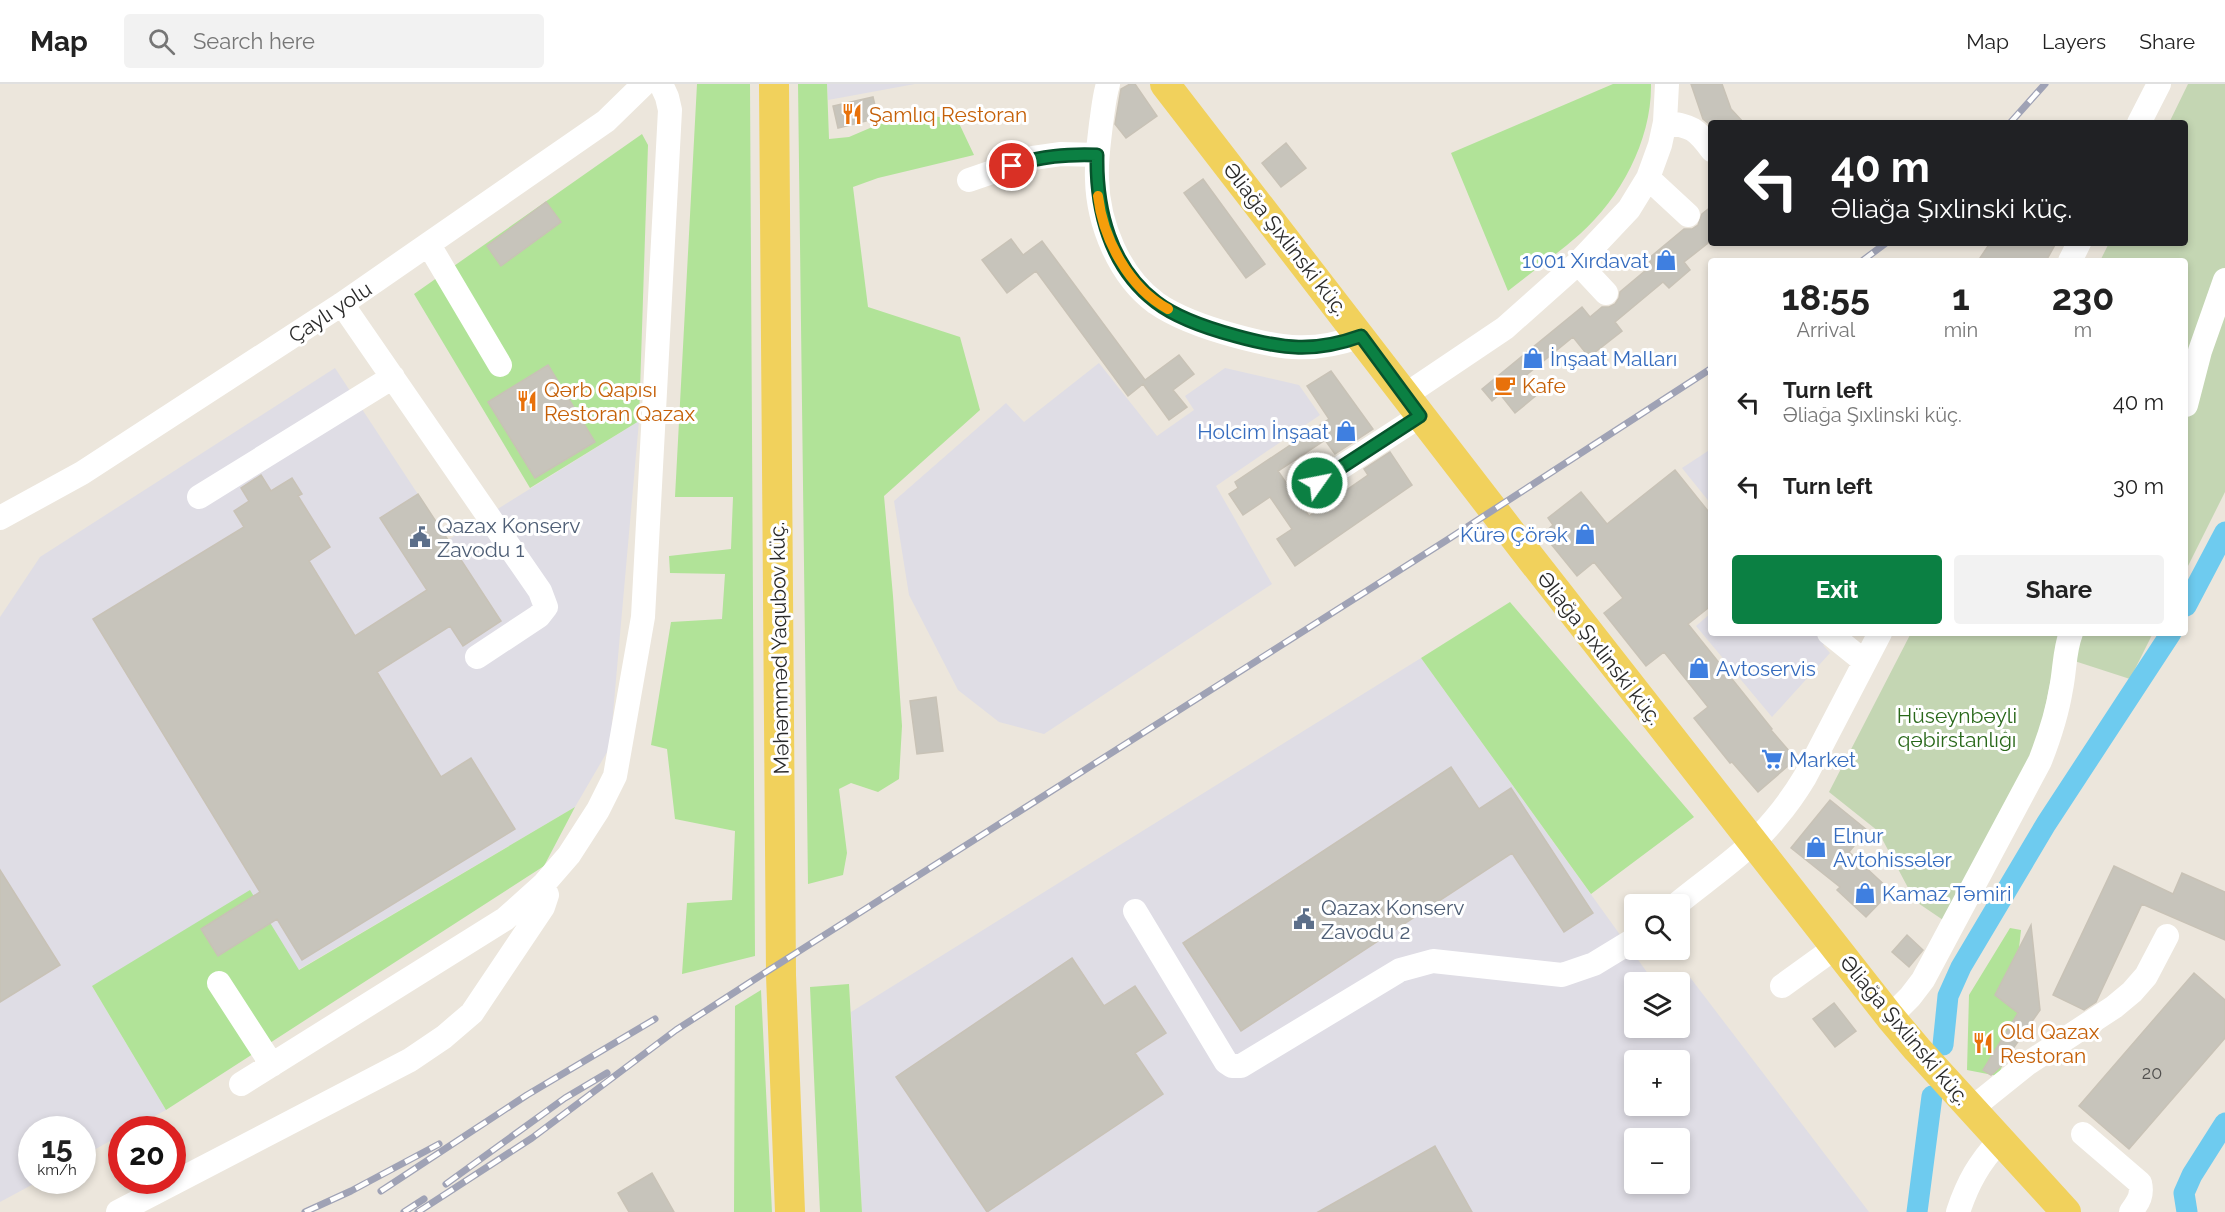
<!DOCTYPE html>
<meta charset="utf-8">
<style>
:root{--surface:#fff;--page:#f2f2f2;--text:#222;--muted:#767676;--line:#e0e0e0;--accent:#0b8043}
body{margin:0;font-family:Raleway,sans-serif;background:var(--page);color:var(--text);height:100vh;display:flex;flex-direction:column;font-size:22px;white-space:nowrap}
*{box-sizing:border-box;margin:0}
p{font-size:20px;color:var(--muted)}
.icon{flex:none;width:33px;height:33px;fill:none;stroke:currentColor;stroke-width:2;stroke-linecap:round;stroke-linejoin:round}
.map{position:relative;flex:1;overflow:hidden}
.side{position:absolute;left:1708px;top:174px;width:480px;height:378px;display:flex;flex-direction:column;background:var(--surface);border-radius:6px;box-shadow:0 3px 9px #0003}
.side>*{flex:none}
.top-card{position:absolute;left:1708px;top:36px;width:480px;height:126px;border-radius:6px;box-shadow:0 3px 9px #0003;background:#202124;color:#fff;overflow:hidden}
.buttons{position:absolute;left:1624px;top:810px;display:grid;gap:12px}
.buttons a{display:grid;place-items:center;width:66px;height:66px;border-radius:6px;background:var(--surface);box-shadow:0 3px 9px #0003;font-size:30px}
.speed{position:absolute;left:18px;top:1032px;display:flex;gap:12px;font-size:30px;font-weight:700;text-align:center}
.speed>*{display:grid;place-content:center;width:78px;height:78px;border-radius:50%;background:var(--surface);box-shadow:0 3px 9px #0003;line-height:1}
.speed small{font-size:15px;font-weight:400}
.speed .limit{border:9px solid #d22;background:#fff;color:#111}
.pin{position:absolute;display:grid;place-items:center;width:51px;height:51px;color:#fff;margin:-26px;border:3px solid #fff;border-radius:50%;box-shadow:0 2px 6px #0007}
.me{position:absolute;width:66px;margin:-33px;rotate:57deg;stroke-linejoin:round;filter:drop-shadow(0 0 4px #0008)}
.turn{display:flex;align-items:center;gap:21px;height:126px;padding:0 24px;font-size:27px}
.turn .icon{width:78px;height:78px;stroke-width:2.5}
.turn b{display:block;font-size:42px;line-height:51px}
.eta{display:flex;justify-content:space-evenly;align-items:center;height:102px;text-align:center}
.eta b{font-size:36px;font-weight:700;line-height:42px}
.cta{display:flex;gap:12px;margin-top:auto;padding:12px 24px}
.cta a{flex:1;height:69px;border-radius:6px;background:var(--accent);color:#fff;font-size:24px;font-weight:700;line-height:69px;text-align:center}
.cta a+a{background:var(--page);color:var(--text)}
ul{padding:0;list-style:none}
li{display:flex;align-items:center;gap:18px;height:84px;padding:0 24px}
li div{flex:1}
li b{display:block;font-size:22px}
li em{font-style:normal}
header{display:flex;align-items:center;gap:36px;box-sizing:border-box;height:84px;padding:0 30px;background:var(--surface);border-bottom:2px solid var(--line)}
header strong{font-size:28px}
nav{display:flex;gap:33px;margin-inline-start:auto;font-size:21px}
.search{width:420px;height:54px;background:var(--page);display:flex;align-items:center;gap:15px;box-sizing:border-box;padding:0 21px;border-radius:6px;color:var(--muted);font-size:22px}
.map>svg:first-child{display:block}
.industrial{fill:#dfdde5;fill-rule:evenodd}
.green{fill:#b1e398}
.cemetery{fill:#c4d6b3}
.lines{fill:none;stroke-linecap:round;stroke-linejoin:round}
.canal{stroke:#6ecbef;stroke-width:21}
.building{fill:#c7c4bb;stroke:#c8c2b6;stroke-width:1.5}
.minor{stroke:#fff;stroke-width:24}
.major{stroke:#f1d15c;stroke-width:30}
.rail-casing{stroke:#9fa2b5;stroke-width:7}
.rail{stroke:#fff;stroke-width:4.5;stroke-dasharray:14;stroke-linecap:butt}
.route-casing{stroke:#07532c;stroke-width:15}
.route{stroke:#0b8043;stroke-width:10}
.slow{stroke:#f59e0b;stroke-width:10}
.labels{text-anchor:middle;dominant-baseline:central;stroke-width:6;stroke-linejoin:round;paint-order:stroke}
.number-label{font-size:18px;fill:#51504e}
.food-label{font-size:21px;fill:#c56008;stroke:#fff;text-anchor:start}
.street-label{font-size:21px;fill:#2a2a2a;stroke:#fff}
.shop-label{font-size:21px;fill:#366cbe;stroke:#fff;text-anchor:start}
.service-label{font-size:21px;fill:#4e5e75;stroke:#fff;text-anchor:start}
.park-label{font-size:21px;fill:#29681a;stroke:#fff}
</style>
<header>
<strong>Map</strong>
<div class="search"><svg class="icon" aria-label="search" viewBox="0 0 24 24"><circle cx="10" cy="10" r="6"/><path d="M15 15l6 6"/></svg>Search here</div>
<nav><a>Map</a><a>Layers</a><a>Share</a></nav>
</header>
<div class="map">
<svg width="2225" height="1128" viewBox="0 0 2225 1128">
<rect width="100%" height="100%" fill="#ece6dc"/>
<path class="industrial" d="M 827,0 L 915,0 L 828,16 Z
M 1099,279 L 1157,352 L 1194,326 L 1185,312 L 1225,284 L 1299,301 L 1320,331 L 1216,402 L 1272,500 L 1044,650 L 999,638 L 958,606 L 909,511 L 894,417 L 1006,319 L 1024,338 Z
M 335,284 L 448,456 L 639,337 L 610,663 L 575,723 L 298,886 L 92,902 L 166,1026 L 131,1045 L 122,1046 L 121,1051 L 83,1072 L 82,1046 L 32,1046 L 32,1096 L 39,1097 L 0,1118 L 0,533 L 40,473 Z
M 1711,365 L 1711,420 L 1682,384 Z
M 1711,529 L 1712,549 L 1836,549 L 1823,561 L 1830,569 L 1772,633 L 1696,542 Z
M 1421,574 L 1654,898 L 1635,898 L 1635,944 L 1680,944 L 1680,898 L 1678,898 L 1689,892 L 1869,1128 L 862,1128 L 851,928 ZM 1635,976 L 1680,976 L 1680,1022 L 1635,1022 ZM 1635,1054 L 1680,1054 L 1680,1100 L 1635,1100 Z"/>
<path class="green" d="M 697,0 L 750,0 L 755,872 L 682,890 L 687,819 L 732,816 L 735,747 L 675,735 L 667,665 L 651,661 L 671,538 L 722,535 L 725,490 L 670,489 L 669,472 L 731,465 L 733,413 L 675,413 Z
M 798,0 L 827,0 L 829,55 L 849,53 L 905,29 L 957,35 L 974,71 L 878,94 L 853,103 L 868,223 L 960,253 L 980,326 L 884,412 L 893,512 L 902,642 L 899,695 L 878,708 L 851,699 L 839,705 L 847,769 L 843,791 L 808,800 Z
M 1613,0 L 1651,0 C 1652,55 1621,114 1580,150 C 1557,170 1532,188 1508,207 L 1451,69 Z
M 642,50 L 648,61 L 639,337 L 530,404 L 414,210 Z
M 1510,518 L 1694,733 L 1591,810 L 1421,574 Z
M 575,723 L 544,782 L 166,1026 L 92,902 L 250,806 L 299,886 Z
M 2010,844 L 2021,846 L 2019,864 L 1996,910 L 2018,929 L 1992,972 L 2003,980 L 1998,992 L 1967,986 L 1969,911 Z
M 849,900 L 862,1128 L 820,1128 L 810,903 Z
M 761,906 L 772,1128 L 734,1128 L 735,922 Z"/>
<path class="cemetery" d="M 2188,0 L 2225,0 L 2225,408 L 2186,486 L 2186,177 L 2100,177 L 2109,159 L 2186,159 L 2186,39 L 2169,39 Z
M 1911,549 L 2153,549 L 2130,595 L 2056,571 L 2034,677 L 1943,836 L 1915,817 L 1878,747 L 1829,708 Z"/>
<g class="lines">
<path class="canal" d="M 2186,522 L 2225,448
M 1943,961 L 1948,912 L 1961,883 L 2046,740 L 2171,549
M 1917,1128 L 1932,1012
M 2187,1128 L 2184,1109 L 2192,1091 L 2225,1039"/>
</g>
<path class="building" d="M 1130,0 L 1135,0 L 1157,32 L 1126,54 L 1115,40 L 1121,5 Z
M 1691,0 L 1722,0 L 1731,25 L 1744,39 L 1708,39 L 1703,35 Z
M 873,13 L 878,34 L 838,44 L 833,22 Z
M 1286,59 L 1306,84 L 1281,103 L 1262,79 Z
M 1203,95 L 1265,180 L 1246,194 L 1184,109 Z
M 546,118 L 561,138 L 501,182 L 487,162 Z
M 1712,122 L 1712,156 L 1684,178 L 1690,186 L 1669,204 L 1663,198 L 1615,238 L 1622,247 L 1589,273 L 1573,253 L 1524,293 L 1538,310 L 1515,329 L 1500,310 L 1492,317 L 1482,305 L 1582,223 L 1590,233 L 1602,223 L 1609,223 L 1615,220 L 1619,214 L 1620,208 L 1652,181 L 1648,175 L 1684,145 L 1692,145 L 1698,141 L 1702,130 Z
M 1011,155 L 1023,171 L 1042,157 L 1145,296 L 1179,271 L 1194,290 L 1173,306 L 1187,323 L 1169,336 L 1143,300 L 1128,312 L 1036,187 L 1007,209 L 982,176 Z
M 1990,159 L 2056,159 L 2046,177 L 1978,177 Z
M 548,281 L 595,358 L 535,394 L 488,318 Z
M 1331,287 L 1373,345 L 1335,370 L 1325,356 L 1278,387 L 1309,432 L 1368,391 L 1364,385 L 1390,368 L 1412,401 L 1295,482 L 1277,455 L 1292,445 L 1270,413 L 1243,431 L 1229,410 L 1238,404 L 1235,398 L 1329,335 L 1307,302 Z
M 1675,386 L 1712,432 L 1712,521 L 1688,540 L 1772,645 L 1771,646 L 1796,675 L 1758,708 L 1732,678 L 1730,679 L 1694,634 L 1708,623 L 1664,568 L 1646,582 L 1604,529 L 1623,514 L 1594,478 L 1577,492 L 1543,450 L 1553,441 L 1548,434 L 1581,408 L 1607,440 Z
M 261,391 L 271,407 L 292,394 L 302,410 L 298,412 L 330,463 L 309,477 L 355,552 L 427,506 L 380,434 L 418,410 L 501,537 L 463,562 L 450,542 L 377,588 L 441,693 L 471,674 L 515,745 L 302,876 L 277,835 L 218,872 L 201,845 L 260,808 L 93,535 L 244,443 L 234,427 L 249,417 L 241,404 Z
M 936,613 L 943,667 L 917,670 L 910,617 Z
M 1451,683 L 1479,725 L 1511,704 L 1593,829 L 1564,848 L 1512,769 L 1241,947 L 1183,859 Z
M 1830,716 L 1867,746 L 1849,768 L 1891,807 L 1866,833 L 1837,806 L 1840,803 L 1791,764 Z
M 2114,782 L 2173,810 L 2182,789 L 2225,808 L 2225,856 L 2142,820 L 2096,918 L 2084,926 L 2053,911 Z
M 0,786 L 60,881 L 0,918 Z
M 2031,841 L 2040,926 L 2001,982 L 1991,991 L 1983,986 L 2018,929 L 1995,911 Z
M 1907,851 L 1923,866 L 1909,883 L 1892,868 Z
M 1072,874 L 1104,922 L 1135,902 L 1166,949 L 1135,969 L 1163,1010 L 987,1128 L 896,993 Z
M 2194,889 L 2225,916 L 2225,954 L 2129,1065 L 2079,1022 Z
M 1834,919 L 1856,947 L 1835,963 L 1813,935 Z
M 1435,1062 L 1472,1128 L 1318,1128 Z
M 652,1089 L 674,1128 L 629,1128 L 618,1109 Z"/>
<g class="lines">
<path class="minor" d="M 1108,0 C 1104,13 1103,27 1101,40 C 1099,59 1096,76 1097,95 C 1098,140 1119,192 1156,219 C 1179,235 1210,245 1236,252 C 1283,265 1314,269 1361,252
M 1665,38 C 1692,43 1695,43 1712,66
M 2139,39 L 2159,0
M 1648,94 L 1688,131
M 969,96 L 1033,74 L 1061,70 L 1097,71
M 429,161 L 500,281
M 2070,177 L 2079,159
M 1578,179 L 1606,209
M 342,220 L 540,507 L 546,523 L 539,532 L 477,573
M 1404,312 L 1505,244 L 1578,179 L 1629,125 L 1648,94 L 1660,61 L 1665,38 L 1667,0
M 2186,321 L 2200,267 L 2225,196
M 1317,399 L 1420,332
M 199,413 L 393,293
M 0,434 L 82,389 L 342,220 L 606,37 L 644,0
M 1829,549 L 1865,578
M 1677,820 C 1710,793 1748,768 1775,735 C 1786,722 1796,708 1805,693 L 1880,549
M 1135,827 L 1226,978 L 1232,982 L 1241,982 L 1400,886 L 1433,877 L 1562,891 L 1594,880 L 1635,855
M 219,899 L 272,981
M 1782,902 L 1836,863
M 1890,933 L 1910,913 L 1923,896 L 2040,677 C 2049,654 2057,630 2061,605 C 2065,586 2064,567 2071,549
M 241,1000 L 505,835 L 543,801 L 569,771 L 598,726 L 615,692 L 643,533 L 670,26 L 667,13 L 661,0
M 1971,1025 L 2027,980 L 2114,923 L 2132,908 L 2146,892 L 2167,852
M 2083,1050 L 2140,1099 C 2143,1112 2138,1118 2131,1128
M 118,1128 L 410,976 L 444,953 L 472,929 L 543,823 L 547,811 L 543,801
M 1958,1128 C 1968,1098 1979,1079 2000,1056"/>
<path class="major" d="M 774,0 L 781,891 L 790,1128
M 1165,0 L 1532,476 L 1890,933 L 1917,965 L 2066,1128"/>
<defs>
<path id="rail" d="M 2010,39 L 2045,0
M 1862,177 L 1886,159
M 446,1100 L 565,1014 L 607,989
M 381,1107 L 527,1011 L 655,935
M 305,1128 L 351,1107 L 439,1060
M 404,1128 L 424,1115
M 418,1128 L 532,1054 L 676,946 L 752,897 L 1447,456 L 1712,284"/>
</defs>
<use href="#rail" class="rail-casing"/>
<use href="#rail" class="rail"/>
</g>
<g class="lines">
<defs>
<path id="route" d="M 1012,82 C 1041,72 1067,70 1097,71 C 1096,126 1110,183 1156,218 C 1178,235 1210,245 1236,252 C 1283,265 1314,269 1361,252 L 1420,332 L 1317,399"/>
</defs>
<use href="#route" class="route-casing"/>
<use href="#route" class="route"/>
<path class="slow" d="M 1098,112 C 1103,155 1129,204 1168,225"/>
</g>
<defs>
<symbol id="restaurant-bare" viewBox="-9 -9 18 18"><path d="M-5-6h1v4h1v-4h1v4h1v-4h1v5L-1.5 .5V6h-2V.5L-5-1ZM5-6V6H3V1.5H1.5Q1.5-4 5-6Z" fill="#e8710a" stroke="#fff" stroke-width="2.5" paint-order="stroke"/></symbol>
<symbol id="shop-bare" viewBox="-9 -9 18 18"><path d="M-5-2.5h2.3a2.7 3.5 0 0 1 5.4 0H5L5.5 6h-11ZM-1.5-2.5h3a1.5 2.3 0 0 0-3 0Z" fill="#3f7fe0" stroke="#fff" stroke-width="2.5" paint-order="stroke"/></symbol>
<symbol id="cafe-bare" viewBox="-9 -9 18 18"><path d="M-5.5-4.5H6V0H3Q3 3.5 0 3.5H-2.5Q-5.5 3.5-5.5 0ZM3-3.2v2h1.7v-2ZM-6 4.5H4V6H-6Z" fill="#e8710a" stroke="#fff" stroke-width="2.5" paint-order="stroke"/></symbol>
<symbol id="civic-bare" viewBox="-9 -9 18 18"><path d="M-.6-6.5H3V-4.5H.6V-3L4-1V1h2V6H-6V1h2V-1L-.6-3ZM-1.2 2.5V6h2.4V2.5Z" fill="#5c6f8a" stroke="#fff" stroke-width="2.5" paint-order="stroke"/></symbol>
<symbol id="supermarket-bare" viewBox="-9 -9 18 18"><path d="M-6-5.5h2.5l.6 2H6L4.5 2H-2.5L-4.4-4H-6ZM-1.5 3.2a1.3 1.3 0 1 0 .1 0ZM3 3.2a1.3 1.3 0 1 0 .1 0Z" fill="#3f7fe0" stroke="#fff" stroke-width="2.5" paint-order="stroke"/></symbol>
</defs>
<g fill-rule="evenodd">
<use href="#restaurant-bare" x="837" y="15" width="30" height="30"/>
<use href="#shop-bare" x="1651" y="161" width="30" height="30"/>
<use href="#shop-bare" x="1518" y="259" width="30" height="30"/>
<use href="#cafe-bare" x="1490" y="286" width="30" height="30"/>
<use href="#restaurant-bare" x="512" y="302" width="30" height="30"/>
<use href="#shop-bare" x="1331" y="332" width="30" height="30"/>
<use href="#shop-bare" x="1570" y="435" width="30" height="30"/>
<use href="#civic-bare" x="405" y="438" width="30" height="30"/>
<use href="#shop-bare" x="1684" y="569" width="30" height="30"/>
<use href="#supermarket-bare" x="1757" y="660" width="30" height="30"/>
<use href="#shop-bare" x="1801" y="748" width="30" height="30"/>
<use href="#shop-bare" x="1850" y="794" width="30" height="30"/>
<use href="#civic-bare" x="1289" y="820" width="30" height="30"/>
<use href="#restaurant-bare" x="1968" y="944" width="30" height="30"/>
</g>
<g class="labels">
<g class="number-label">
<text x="2152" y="988">20</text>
</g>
<g class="food-label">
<text x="869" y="30">Şamlıq Restoran</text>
<text x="1522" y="301">Kafe</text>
<text x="544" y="305">Qərb Qapısı<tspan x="544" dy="24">Restoran Qazax</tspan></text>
<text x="2000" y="947">Old Qazax<tspan x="2000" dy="24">Restoran</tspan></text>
</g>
<g class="street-label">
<text transform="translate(1286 155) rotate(52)">Əliağa Şıxlinski küç.</text>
<text transform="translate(330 228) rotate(-33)">Çaylı yolu</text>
<text transform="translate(779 564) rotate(-91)">Məhəmməd Yaqubov küç.</text>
<text transform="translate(1600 564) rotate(52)">Əliağa Şıxlinski küç.</text>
<text transform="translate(1905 946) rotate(50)">Əliağa Şıxlinski küç.</text>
</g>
<g class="shop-label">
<text x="1649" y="176" text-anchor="end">1001 Xırdavat</text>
<text x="1550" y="274">İnşaat Malları</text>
<text x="1329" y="347" text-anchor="end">Holcim İnşaat</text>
<text x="1568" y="450" text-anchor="end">Kürə Çörək</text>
<text x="1716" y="584">Avtoservis</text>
<text x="1789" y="675">Market</text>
<text x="1833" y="751">Elnur<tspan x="1833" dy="24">Avtohissələr</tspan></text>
<text x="1882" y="809">Kamaz Təmiri</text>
</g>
<g class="service-label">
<text x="437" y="441">Qazax Konserv<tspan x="437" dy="24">Zavodu 1</tspan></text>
<text x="1321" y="823">Qazax Konserv<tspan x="1321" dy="24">Zavodu 2</tspan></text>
</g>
<g class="park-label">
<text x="1957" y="631">Hüseynbəyli<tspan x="1957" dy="24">qəbirstanlığı</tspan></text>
</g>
</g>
</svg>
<div class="buttons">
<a><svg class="icon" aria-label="search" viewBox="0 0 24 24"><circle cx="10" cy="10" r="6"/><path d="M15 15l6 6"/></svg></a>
<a><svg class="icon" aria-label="layers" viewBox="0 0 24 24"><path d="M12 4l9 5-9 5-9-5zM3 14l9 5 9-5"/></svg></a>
<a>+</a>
<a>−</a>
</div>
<div class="speed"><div>15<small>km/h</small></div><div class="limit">20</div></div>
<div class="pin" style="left:1012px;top:82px;background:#d93025"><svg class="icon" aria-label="arrive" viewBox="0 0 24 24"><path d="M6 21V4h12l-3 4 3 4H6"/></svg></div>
<svg class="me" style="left:1317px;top:399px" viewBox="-20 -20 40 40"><circle r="17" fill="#0b8043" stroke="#fff" stroke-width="3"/><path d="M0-11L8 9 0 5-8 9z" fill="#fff"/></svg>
<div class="top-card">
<div class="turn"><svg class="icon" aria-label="left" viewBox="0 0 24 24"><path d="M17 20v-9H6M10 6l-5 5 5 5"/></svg><div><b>40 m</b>Əliağa Şıxlinski küç.</div></div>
</div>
<section class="side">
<div class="eta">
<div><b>18:55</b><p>Arrival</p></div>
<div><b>1</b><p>min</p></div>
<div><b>230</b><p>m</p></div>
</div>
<ul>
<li><svg class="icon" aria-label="left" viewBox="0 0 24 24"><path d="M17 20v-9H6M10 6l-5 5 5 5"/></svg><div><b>Turn left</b><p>Əliağa Şıxlinski küç.</p></div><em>40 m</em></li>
<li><svg class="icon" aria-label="left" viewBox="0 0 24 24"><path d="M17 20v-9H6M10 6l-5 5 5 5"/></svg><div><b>Turn left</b></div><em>30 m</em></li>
</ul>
<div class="cta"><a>Exit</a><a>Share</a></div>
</section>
</div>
